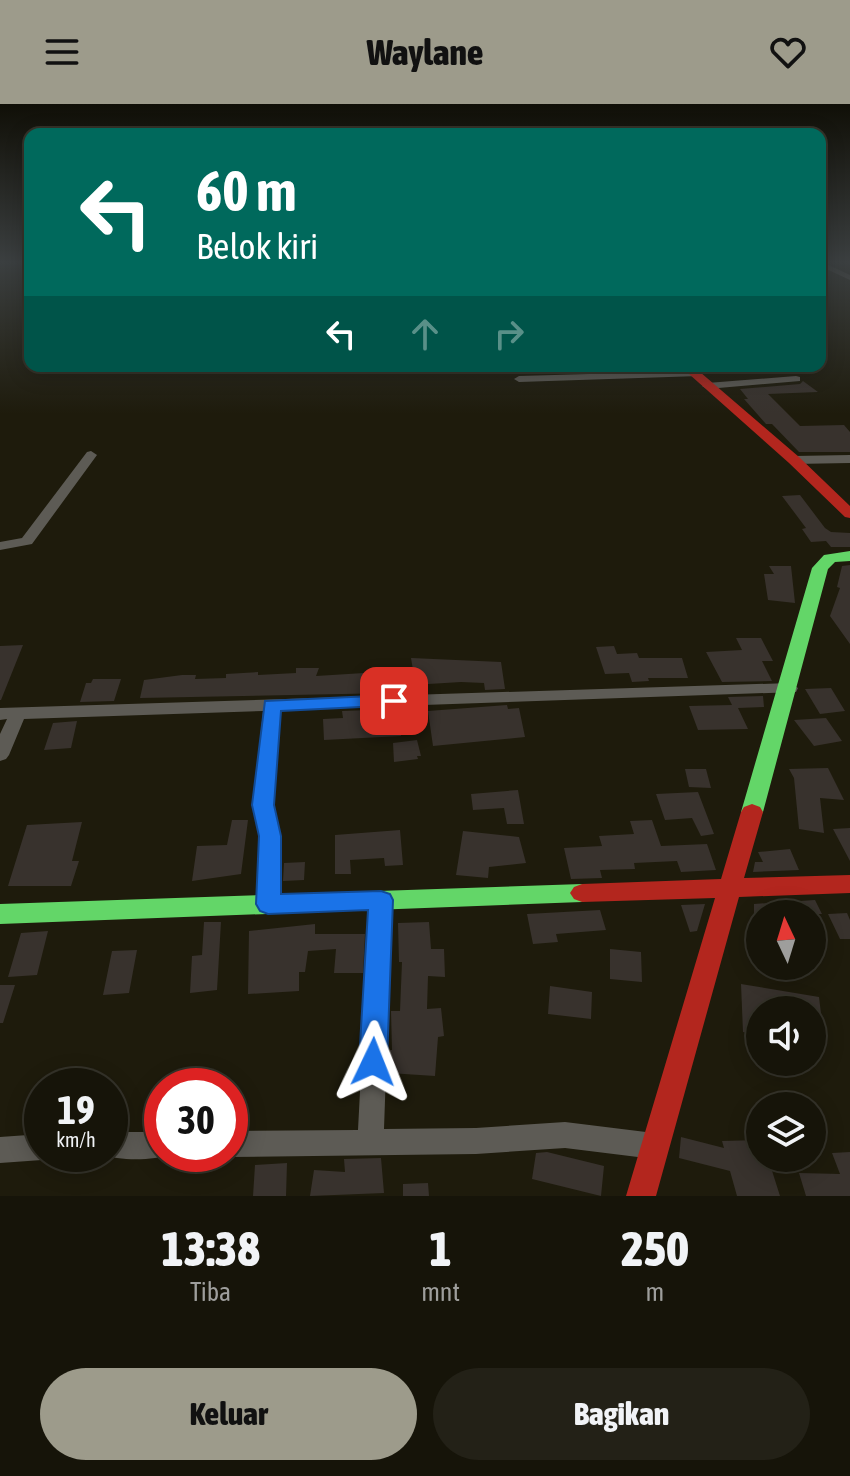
<!DOCTYPE html>
<html lang="id">
<style>
:root{--surface:#161409;--page:#232117;--text:#f1f3f6;--muted:#9e9e9c;--line:#35332a;--accent:#9d9b8b}
body{margin:0;font-family:"Asap Condensed",sans-serif;background:var(--page);color:var(--text);height:100vh;display:flex;flex-direction:column;font-size:30px;white-space:nowrap}
*{box-sizing:border-box;margin:0}
p{font-size:26px;color:var(--muted)}
.icon{flex:none;width:44px;height:44px;fill:none;stroke:currentColor;stroke-width:2;stroke-linecap:round;stroke-linejoin:round}
.map{position:relative;height:1092px;overflow:hidden}
.sheet{display:flex;flex-direction:column;background:var(--surface);flex:1}
.sheet>*{flex:none}
.guide{position:absolute;left:24px;top:24px;width:802px;height:244px;border-radius:16px;box-shadow:0 4px 20px #0003,0 0 0 2px var(--line);background:#00695c;color:#fff;overflow:hidden}
.needle{width:52px;rotate:356deg}
.tools{position:absolute;left:746px;top:796px;display:grid;gap:16px}
.tools a{display:grid;place-items:center;width:80px;height:80px;border-radius:50%;background:var(--surface);box-shadow:0 4px 20px #0003,0 0 0 2px var(--line);font-size:40px}
.speed{position:absolute;left:24px;top:964px;display:flex;gap:16px;font-size:40px;font-weight:700;text-align:center}
.speed>*{display:grid;place-content:center;width:104px;height:104px;border-radius:50%;background:var(--surface);box-shadow:0 4px 20px #0003,0 0 0 2px var(--line);line-height:1}
.speed small{font-size:20px;font-weight:400}
.speed .limit{border:12px solid #d22;background:#fff;color:#111}
.pin{position:absolute;display:grid;place-items:center;width:68px;height:68px;color:#fff;margin:-34px;border-radius:16px;box-shadow:0 4px 12px #0006}
.me{position:absolute;width:88px;margin:-44px;rotate:2deg;stroke-linejoin:round;filter:drop-shadow(0 0 6px #0008)}
.turn{display:flex;align-items:center;gap:28px;height:168px;padding:0 40px;font-size:36px}
.turn .icon{width:104px;height:104px;stroke-width:2.5}
.turn b{display:block;font-size:56px;line-height:68px}
.lanes{display:flex;align-items:center;height:76px;padding:0 40px;background:#0003;justify-content:center;gap:40px;direction:ltr}
.lanes .off{opacity:.35}
.eta{display:flex;justify-content:space-evenly;align-items:center;height:136px;text-align:center}
.eta b{font-size:48px;font-weight:800;line-height:56px}
.primary-button{display:flex;gap:16px;margin-top:auto;padding:16px 40px}
.primary-button a{flex:1;height:92px;border-radius:48px;background:var(--accent);color:#111;font-size:32px;font-weight:800;line-height:92px;text-align:center}
.primary-button a+a{background:var(--page);color:var(--text)}
header{display:flex;justify-content:space-between;align-items:center;height:104px;padding:0 40px;background:var(--accent);color:#111;font-size:36px;font-weight:800}
.map>svg:first-child{display:block}
.building{fill:#38322d}
.lines{fill:none;stroke-linecap:round;stroke-linejoin:round}
.street{fill:#5d5b55;fill-rule:evenodd}
.fast{fill:#63d668;fill-rule:evenodd}
.jam{fill:#b3261e;fill-rule:evenodd}
.route{fill:#1a73e8;stroke:#114b97;stroke-width:2}
</style>
<header><svg class="icon" aria-label="menu" viewBox="0 0 24 24"><path d="M4 6h16M4 12h16M4 18h16"/></svg>Waylane<svg class="icon" aria-label="heart" viewBox="0 0 24 24"><path d="M12 20l-8-8c-3-5 5-10 8-4 3-6 11-1 8 4z"/></svg></header>
<div class="map">
<svg width="850" height="1092" viewBox="0 0 850 1092">
<rect width="100%" height="100%" fill="#1e1b0c"/>
<path class="building" d="M 803,277 L 818,288 L 768,290 L 800,322 L 844,321 L 850,328 L 850,348 L 799,348 L 772,320 L 766,320 L 744,295 L 748,295 L 740,285 L 800,280 Z
M 800,391 L 825,424 L 831,428 L 850,429 L 850,443 L 831,443 L 826,437 L 811,438 L 802,425 L 806,424 L 782,392 Z
M 850,461 L 850,540 L 830,512 L 840,484 L 837,483 L 842,462 Z
M 769,462 L 791,462 L 795,499 L 768,496 L 764,470 L 774,470 Z
M 736,534 L 761,534 L 773,557 L 762,557 L 772,577 L 722,578 L 706,548 L 742,546 Z
M 23,541 L 1,596 L 0,596 L 0,542 Z
M 614,542 L 617,550 L 637,549 L 639,554 L 682,554 L 688,574 L 648,574 L 649,577 L 632,578 L 629,569 L 605,570 L 596,543 Z
M 411,554 L 501,558 L 505,585 L 485,586 L 484,579 L 461,578 L 396,582 L 396,566 L 413,566 Z
M 296,564 L 319,564 L 316,572 L 364,569 L 366,575 L 393,574 L 393,589 L 140,594 L 144,576 L 182,571 L 196,571 L 195,575 L 226,574 L 226,570 L 258,568 L 258,571 L 296,569 Z
M 93,575 L 121,575 L 114,597 L 80,598 L 86,579 L 91,579 Z
M 831,584 L 845,607 L 820,610 L 805,585 Z
M 763,592 L 764,603 L 738,604 L 748,625 L 698,626 L 689,602 L 732,601 L 728,593 Z
M 507,601 L 508,605 L 519,604 L 525,633 L 433,642 L 428,607 Z
M 394,605 L 394,612 L 400,611 L 401,632 L 324,636 L 323,615 L 343,614 L 342,607 Z
M 826,614 L 842,637 L 814,642 L 794,616 Z
M 77,617 L 71,644 L 44,646 L 53,619 Z
M 417,636 L 421,652 L 417,652 L 418,655 L 394,658 L 393,639 Z
M 828,664 L 844,696 L 820,694 L 824,729 L 799,725 L 794,674 L 789,665 Z
M 685,665 L 706,665 L 711,684 L 689,683 Z
M 518,686 L 524,720 L 507,720 L 504,704 L 473,706 L 471,690 Z
M 698,688 L 714,730 L 701,732 L 692,714 L 665,716 L 656,690 Z
M 232,716 L 248,716 L 241,770 L 192,777 L 197,742 L 227,741 Z
M 652,716 L 661,742 L 707,740 L 716,766 L 681,768 L 677,757 L 634,759 L 635,765 L 600,766 L 602,774 L 571,775 L 564,744 L 602,742 L 599,732 L 634,730 L 630,717 Z
M 82,718 L 72,757 L 79,757 L 71,782 L 8,782 L 27,721 Z
M 850,724 L 850,757 L 833,725 Z
M 400,726 L 403,761 L 385,762 L 384,754 L 350,756 L 351,770 L 335,770 L 335,731 Z
M 463,727 L 519,733 L 526,759 L 489,763 L 488,774 L 456,771 Z
M 790,745 L 799,766 L 753,768 L 755,758 L 763,758 L 758,748 Z
M 305,758 L 304,776 L 283,777 L 284,759 Z
M 815,796 L 822,810 L 754,810 L 754,800 Z
M 705,800 L 697,827 L 690,828 L 681,801 Z
M 600,806 L 606,826 L 556,830 L 558,838 L 533,840 L 527,810 Z
M 847,809 L 850,816 L 850,835 L 840,835 L 828,810 Z
M 204,818 L 221,818 L 217,886 L 190,889 L 192,852 L 202,851 Z
M 429,818 L 431,845 L 444,845 L 445,873 L 428,872 L 427,905 L 441,904 L 444,932 L 438,933 L 435,972 L 389,969 L 390,946 L 392,946 L 391,907 L 400,907 L 402,858 L 399,858 L 398,819 Z
M 315,820 L 315,830 L 365,830 L 363,869 L 334,869 L 336,845 L 308,847 L 305,868 L 299,868 L 299,887 L 248,890 L 249,827 Z
M 48,827 L 37,871 L 8,873 L 21,829 Z
M 610,845 L 641,848 L 642,878 L 610,875 Z
M 137,846 L 129,889 L 103,891 L 112,847 Z
M 741,880 L 819,893 L 825,942 L 812,940 L 812,906 L 760,906 L 760,931 L 743,928 Z
M 0,881 L 15,881 L 3,919 L 0,919 Z
M 550,882 L 592,888 L 591,915 L 548,910 Z
M 681,1033 L 724,1044 L 722,1037 L 760,1036 L 760,1054 L 768,1054 L 780,1092 L 737,1092 L 730,1067 L 679,1054 Z
M 547,1048 L 604,1062 L 601,1092 L 532,1075 L 536,1049 Z
M 850,1048 L 850,1092 L 806,1092 L 799,1069 L 840,1070 L 832,1049 Z
M 381,1054 L 384,1089 L 310,1092 L 314,1066 L 345,1068 L 344,1055 Z
M 287,1059 L 286,1092 L 253,1092 L 255,1061 Z
M 428,1079 L 429,1092 L 403,1092 L 403,1080 Z"/>
<g class="lines">
<path class="street" d="M 820,157 L 850,171 L 850,176 L 820,162 Z
M 695,267 L 699,268 L 699,272 L 519,278 L 514,275 L 519,272 Z
M 796,272 L 800,273 L 800,277 L 707,285 L 702,282 L 707,279 Z
M 91,347 L 97,351 L 32,440 L 0,446 L 0,438 L 22,434 L 87,348 Z
M 850,351 L 850,359 L 794,360 L 788,356 L 794,352 Z
M 790,579 L 798,584 L 796,588 L 280,606 L 273,701 L 280,732 L 279,800 L 276,806 L 268,808 L 260,806 L 257,800 L 260,732 L 253,701 L 263,607 L 24,615 L 9,651 L 6,655 L 0,657 L 0,630 L 7,615 L 0,616 L 0,604 Z
M 381,788 L 389,790 L 392,796 L 384,1025 L 476,1024 L 565,1018 L 654,1029 L 663,1033 L 667,1042 L 663,1051 L 654,1055 L 565,1044 L 476,1050 L 230,1053 L 223,1050 L 230,1050 L 230,1027 L 358,1026 L 370,796 L 373,790 Z
M 110,1028 L 162,1028 L 162,1050 L 171,1050 C 153,1057 119,1057 101,1050 L 110,1050 Z
M 42,1030 L 42,1050 L 52,1050 L 51,1052 L 42,1056 L 0,1059 L 0,1033 Z"/>
<path class="fast" d="M 850,447 L 850,457 L 835,458 L 828,465 L 763,708 L 760,713 L 752,716 L 744,713 L 741,708 L 812,464 L 824,451 Z
M 582,780 L 590,783 L 594,789 L 590,795 L 582,798 L 0,820 L 0,800 Z"/>
<path class="jam" d="M 680,262 L 693,262 L 799,353 L 850,402 L 850,414 L 845,413 L 789,359 Z
M 752,700 L 760,703 L 763,708 L 744,774 L 850,771 L 850,789 L 739,793 L 656,1092 L 626,1092 L 715,794 L 582,798 L 574,795 L 570,789 L 574,783 L 582,780 L 721,775 L 741,708 L 744,703 Z"/>
</g>
<linearGradient id="sky" x2="0" y2="1"><stop stop-color="#100f07"/><stop offset="0.51" stop-color="#3b3f40"/><stop offset="1" stop-color="#3b3f40" stop-opacity="0"/></linearGradient>
<rect width="850" height="310" fill="url(#sky)"/>
<path class="route" d="M 394,591 L 403,597 L 400,601 L 281,607 L 274,701 L 281,732 L 281,790 L 381,787 L 390,790 L 393,796 L 387,958 L 383,967 L 373,970 L 363,967 L 359,958 L 368,806 L 268,810 L 260,807 L 256,800 L 259,732 L 252,701 L 265,597 Z"/>
</svg>
<div class="tools">
<a><svg class="needle" viewBox="-14 -14 28 28"><path d="M0-13l5 13h-10z" fill="#e53935"/><path d="M0 13l5-13h-10z" fill="#9e9e9c"/></svg></a>
<a><svg class="icon" aria-label="sound" viewBox="0 0 24 24"><path d="M4 9h4l5-4v14l-5-4H4zM17 9q2 3 0 6"/></svg></a>
<a><svg class="icon" aria-label="layers" viewBox="0 0 24 24"><path d="M12 4l9 5-9 5-9-5zM3 14l9 5 9-5"/></svg></a>
</div>
<div class="speed"><div>19<small>km/h</small></div><div class="limit">30</div></div>
<div class="pin" style="left:394px;top:597px;background:#d93025"><svg class="icon" aria-label="arrive" viewBox="0 0 24 24"><path d="M6 21V4h12l-3 4 3 4H6"/></svg></div>
<svg class="me" style="left:373px;top:958px" viewBox="-20 -20 40 40"><path d="M0-17L14 15 0 8-14 15z" fill="#1a73e8" stroke="#fff" stroke-width="4"/></svg>
<div class="guide">
<div class="turn"><svg class="icon" aria-label="left" viewBox="0 0 24 24"><path d="M17 20v-9H6M10 6l-5 5 5 5"/></svg><div><b>60 m</b>Belok kiri</div></div>
<div class="lanes"><svg class="icon" aria-label="left" viewBox="0 0 24 24"><path d="M17 20v-9H6M10 6l-5 5 5 5"/></svg><svg class="icon off" aria-label="ahead" viewBox="0 0 24 24"><path d="M12 20V5M6 11l6-6 6 6"/></svg><svg class="icon off" aria-label="right" viewBox="0 0 24 24"><path d="M7 20v-9h11M14 6l5 5-5 5"/></svg></div>
</div>
</div>
<section class="sheet">
<div class="eta">
<div><b>13:38</b><p>Tiba</p></div>
<div><b>1</b><p>mnt</p></div>
<div><b>250</b><p>m</p></div>
</div>
<div class="primary-button"><a>Keluar</a><a>Bagikan</a></div>
</section>
